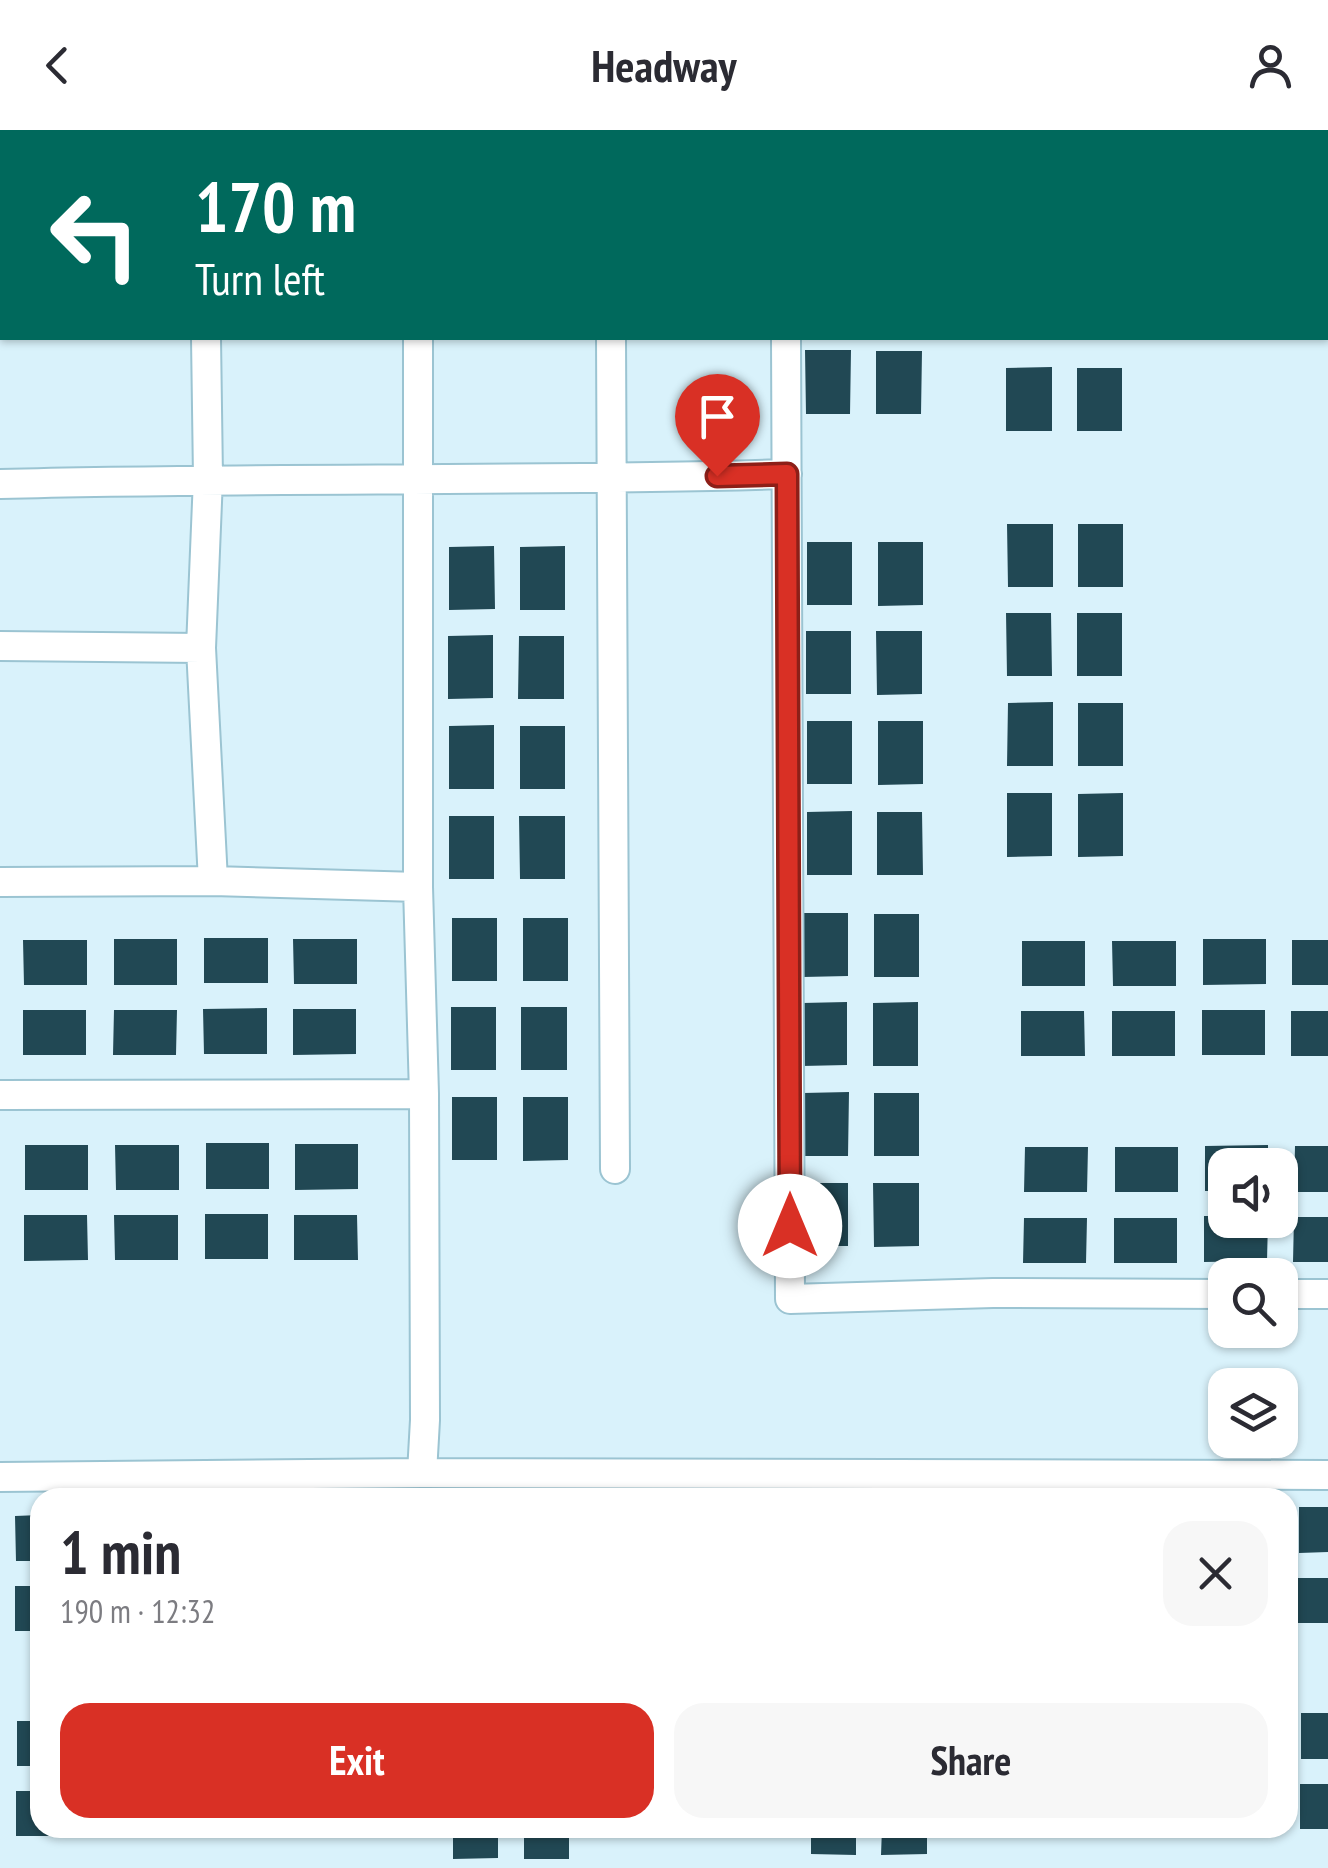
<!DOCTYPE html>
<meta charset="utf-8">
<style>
:root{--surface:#fff;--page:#f7f7f7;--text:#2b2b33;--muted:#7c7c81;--accent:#d93025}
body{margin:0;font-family:"PT Sans Narrow",sans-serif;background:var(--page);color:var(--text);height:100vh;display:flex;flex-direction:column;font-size:38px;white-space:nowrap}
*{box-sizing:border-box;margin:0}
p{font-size:32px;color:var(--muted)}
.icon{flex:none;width:55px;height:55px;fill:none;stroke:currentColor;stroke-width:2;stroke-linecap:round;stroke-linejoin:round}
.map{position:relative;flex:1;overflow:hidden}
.panel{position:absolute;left:30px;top:1358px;width:1268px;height:350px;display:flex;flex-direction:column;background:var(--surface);border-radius:30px;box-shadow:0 2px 8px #0004}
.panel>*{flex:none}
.top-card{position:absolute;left:0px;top:0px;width:1330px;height:210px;box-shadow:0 2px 8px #0004;background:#00695c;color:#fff;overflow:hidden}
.buttons{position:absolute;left:1208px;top:1018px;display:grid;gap:20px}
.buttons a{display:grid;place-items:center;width:90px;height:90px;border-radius:20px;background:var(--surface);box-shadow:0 2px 8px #0004;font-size:50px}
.pin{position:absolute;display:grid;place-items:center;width:85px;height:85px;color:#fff;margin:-102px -42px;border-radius:50% 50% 50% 0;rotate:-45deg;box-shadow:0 0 10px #0007}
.pin .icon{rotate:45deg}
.me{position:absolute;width:110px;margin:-55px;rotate:0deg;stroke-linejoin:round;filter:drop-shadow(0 0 8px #0008)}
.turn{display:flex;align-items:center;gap:35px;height:210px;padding:0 30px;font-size:45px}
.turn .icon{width:130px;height:130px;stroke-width:2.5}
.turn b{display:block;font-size:70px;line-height:85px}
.round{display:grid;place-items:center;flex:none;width:105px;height:105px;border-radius:30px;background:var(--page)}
.head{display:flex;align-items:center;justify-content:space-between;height:170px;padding:0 30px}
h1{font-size:60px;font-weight:600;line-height:75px}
.action{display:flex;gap:20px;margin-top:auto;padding:20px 30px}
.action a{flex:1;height:115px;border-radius:30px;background:var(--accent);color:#fff;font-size:40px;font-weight:600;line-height:115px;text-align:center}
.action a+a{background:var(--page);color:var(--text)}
header{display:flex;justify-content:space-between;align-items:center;height:130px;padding:0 30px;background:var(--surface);font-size:45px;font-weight:600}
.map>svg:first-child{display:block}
.building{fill:#214854}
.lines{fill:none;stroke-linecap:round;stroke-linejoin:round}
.street-casing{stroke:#9bc4d2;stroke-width:32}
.street{stroke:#fff;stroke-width:28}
.route-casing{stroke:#8d1f18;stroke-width:25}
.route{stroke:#d93025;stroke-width:18}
</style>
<header><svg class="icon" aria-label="back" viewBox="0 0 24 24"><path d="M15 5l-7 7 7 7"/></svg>Headway<svg class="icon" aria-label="person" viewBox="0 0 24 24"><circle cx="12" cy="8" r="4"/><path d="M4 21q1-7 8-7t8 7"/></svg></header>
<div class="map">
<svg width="1328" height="1738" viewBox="0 0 1328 1738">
<rect width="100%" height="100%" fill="#d9f2fb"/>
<path class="building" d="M 805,220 L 851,220 L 850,284 L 806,284 Z
M 876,221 L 922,221 L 921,284 L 876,284 Z
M 1052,237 L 1052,301 L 1006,301 L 1006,238 Z
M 1077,238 L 1122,238 L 1122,301 L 1077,301 Z
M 1007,394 L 1053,394 L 1053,457 L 1008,457 Z
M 1078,394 L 1123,394 L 1123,457 L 1078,457 Z
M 807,412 L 852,412 L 852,475 L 807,475 Z
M 878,412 L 923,412 L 923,475 L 878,476 Z
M 494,416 L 495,479 L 449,480 L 449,417 Z
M 565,416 L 565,480 L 520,480 L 520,417 Z
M 1006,483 L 1051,483 L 1052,546 L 1007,546 Z
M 1077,483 L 1122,483 L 1122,546 L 1077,546 Z
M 806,501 L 851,501 L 851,564 L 806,564 Z
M 876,501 L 922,501 L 922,564 L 877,565 Z
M 493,505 L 493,568 L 448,569 L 448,506 Z
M 519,506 L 564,506 L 564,569 L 518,569 Z
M 1053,572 L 1053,636 L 1007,636 L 1008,573 Z
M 1078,573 L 1123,573 L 1123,636 L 1078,636 Z
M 807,591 L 852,591 L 852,654 L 807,654 Z
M 878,591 L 923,591 L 923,654 L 878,655 Z
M 494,595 L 494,659 L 449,659 L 449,596 Z
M 520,596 L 565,596 L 565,659 L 520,659 Z
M 1007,663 L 1052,663 L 1052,726 L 1007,727 Z
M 1123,663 L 1123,726 L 1078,727 L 1078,664 Z
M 852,681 L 852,745 L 807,745 L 807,682 Z
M 877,682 L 922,682 L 923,745 L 877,745 Z
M 449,686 L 494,686 L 494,749 L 449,749 Z
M 519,686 L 565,686 L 565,749 L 520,749 Z
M 803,783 L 848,783 L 848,846 L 803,847 Z
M 874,784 L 919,784 L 919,847 L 874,847 Z
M 452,788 L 497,788 L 497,851 L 452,851 Z
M 523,788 L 568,788 L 568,851 L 523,851 Z
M 204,808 L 268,808 L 268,853 L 204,853 Z
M 114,809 L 177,809 L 177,855 L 114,855 Z
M 293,809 L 357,809 L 357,854 L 294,854 Z
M 1203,809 L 1266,809 L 1266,854 L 1203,855 Z
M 23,810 L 87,810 L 87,855 L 24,855 Z
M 1292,810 L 1328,810 L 1328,855 L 1292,855 Z
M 1022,811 L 1085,811 L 1085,856 L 1022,856 Z
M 1112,811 L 1176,811 L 1176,856 L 1113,856 Z
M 847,872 L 847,935 L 802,936 L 802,873 Z
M 918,872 L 918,936 L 873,936 L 873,873 Z
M 451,877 L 496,877 L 496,940 L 451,940 Z
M 521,877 L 567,877 L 567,940 L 521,940 Z
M 267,878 L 267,924 L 204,924 L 203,879 Z
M 293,879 L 356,879 L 356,924 L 293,925 Z
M 23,880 L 86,880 L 86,925 L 23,925 Z
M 114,880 L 177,880 L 176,925 L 113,925 Z
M 1202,880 L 1265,880 L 1265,925 L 1202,925 Z
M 1021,881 L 1084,881 L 1085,926 L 1021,926 Z
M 1112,881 L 1175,881 L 1175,926 L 1112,926 Z
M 1291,881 L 1328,881 L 1328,926 L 1291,926 Z
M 849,962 L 848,1026 L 803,1026 L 803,963 Z
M 874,963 L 919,963 L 919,1026 L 874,1026 Z
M 452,967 L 497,967 L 497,1030 L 452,1030 Z
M 523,967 L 568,967 L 568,1030 L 523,1031 Z
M 206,1013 L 269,1013 L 269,1059 L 206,1059 Z
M 295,1014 L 358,1014 L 358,1059 L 295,1060 Z
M 25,1015 L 88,1015 L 88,1060 L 25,1060 Z
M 115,1015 L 179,1015 L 179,1060 L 116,1060 Z
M 1268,1015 L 1268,1035 L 1225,1035 L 1225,1061 L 1205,1061 L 1205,1016 Z
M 1295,1016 L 1328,1016 L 1328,1062 L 1294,1062 Z
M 1025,1017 L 1088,1017 L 1087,1062 L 1024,1062 Z
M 1115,1017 L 1178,1017 L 1178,1062 L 1115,1062 Z
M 803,1053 L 848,1053 L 848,1116 L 803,1116 Z
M 873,1053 L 919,1053 L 919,1116 L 874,1117 Z
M 205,1084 L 268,1084 L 268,1129 L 205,1129 Z
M 24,1085 L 87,1085 L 88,1130 L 24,1131 Z
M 114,1085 L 178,1085 L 178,1130 L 115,1130 Z
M 294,1085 L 357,1085 L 358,1130 L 294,1130 Z
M 1204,1086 L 1225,1086 L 1225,1090 L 1268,1090 L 1267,1131 L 1204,1132 Z
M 1294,1087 L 1328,1087 L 1328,1132 L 1293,1132 Z
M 1024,1088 L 1087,1088 L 1086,1133 L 1023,1133 Z
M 1114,1088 L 1177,1088 L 1177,1133 L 1114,1133 Z
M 1299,1377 L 1328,1377 L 1328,1422 L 1299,1423 Z
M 40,1385 L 40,1431 L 16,1431 L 15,1386 Z
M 1298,1448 L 1328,1448 L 1328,1493 L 1298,1493 Z
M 15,1456 L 40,1456 L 40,1501 L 15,1501 Z
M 1301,1583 L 1328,1583 L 1328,1629 L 1301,1629 Z
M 17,1591 L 40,1591 L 40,1636 L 17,1636 Z
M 1300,1654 L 1328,1654 L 1328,1699 L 1300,1699 Z
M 16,1661 L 40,1661 L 40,1698 L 80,1698 L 80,1706 L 16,1706 Z
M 107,1698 L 170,1698 L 170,1706 L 107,1706 Z
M 197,1698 L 260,1698 L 260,1705 L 197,1705 Z
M 286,1698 L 350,1698 L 350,1706 L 286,1706 Z
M 453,1698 L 498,1698 L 498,1728 L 453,1729 Z
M 524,1698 L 569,1698 L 569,1729 L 524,1729 Z
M 811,1698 L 856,1698 L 856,1725 L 811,1724 Z
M 882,1698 L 927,1698 L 927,1724 L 881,1725 Z"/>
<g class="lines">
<defs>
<path id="street" d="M 203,0 L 203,2
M 416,0 L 416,2
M 785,0 L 785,2
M 611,2 L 611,0
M 0,188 L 2,188
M 206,208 L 208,348 L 201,518 L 213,751
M 418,208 L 418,757 L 424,964 L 425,1290 L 422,1343
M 611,208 L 615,1039
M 786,208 L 790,1169 L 993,1163 L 1225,1164
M 0,354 C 262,347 525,352 787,344
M 0,516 L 201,518
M 0,752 L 213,751 L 418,757
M 0,965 L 424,964
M 1280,1164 L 1328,1164
M 0,1347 L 422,1343 L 1328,1345"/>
</defs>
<use href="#street" class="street-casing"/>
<use href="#street" class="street"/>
</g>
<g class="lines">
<defs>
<path id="route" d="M 717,346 L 787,344 L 790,1096"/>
</defs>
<use href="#route" class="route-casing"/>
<use href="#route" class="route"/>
</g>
</svg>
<div class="buttons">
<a><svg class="icon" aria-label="sound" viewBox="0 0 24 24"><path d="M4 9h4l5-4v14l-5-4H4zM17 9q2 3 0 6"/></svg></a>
<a><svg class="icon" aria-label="search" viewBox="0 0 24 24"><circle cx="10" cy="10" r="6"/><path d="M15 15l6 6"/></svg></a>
<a><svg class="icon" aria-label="layers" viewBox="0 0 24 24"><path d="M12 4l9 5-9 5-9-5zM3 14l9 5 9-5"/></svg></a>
</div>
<div class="pin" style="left:717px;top:346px;background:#d93025"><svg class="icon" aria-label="arrive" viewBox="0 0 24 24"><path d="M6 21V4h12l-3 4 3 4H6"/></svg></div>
<svg class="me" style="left:790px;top:1096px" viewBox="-20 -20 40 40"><circle r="19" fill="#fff"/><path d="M0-13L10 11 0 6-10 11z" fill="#d93025"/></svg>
<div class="top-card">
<div class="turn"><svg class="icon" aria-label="left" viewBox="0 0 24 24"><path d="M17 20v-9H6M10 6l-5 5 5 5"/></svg><div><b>170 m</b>Turn left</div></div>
</div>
<section class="panel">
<div class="head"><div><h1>1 min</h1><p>190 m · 12:32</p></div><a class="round"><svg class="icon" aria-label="close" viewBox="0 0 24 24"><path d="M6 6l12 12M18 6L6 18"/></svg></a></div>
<div class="action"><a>Exit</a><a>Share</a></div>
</section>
</div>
